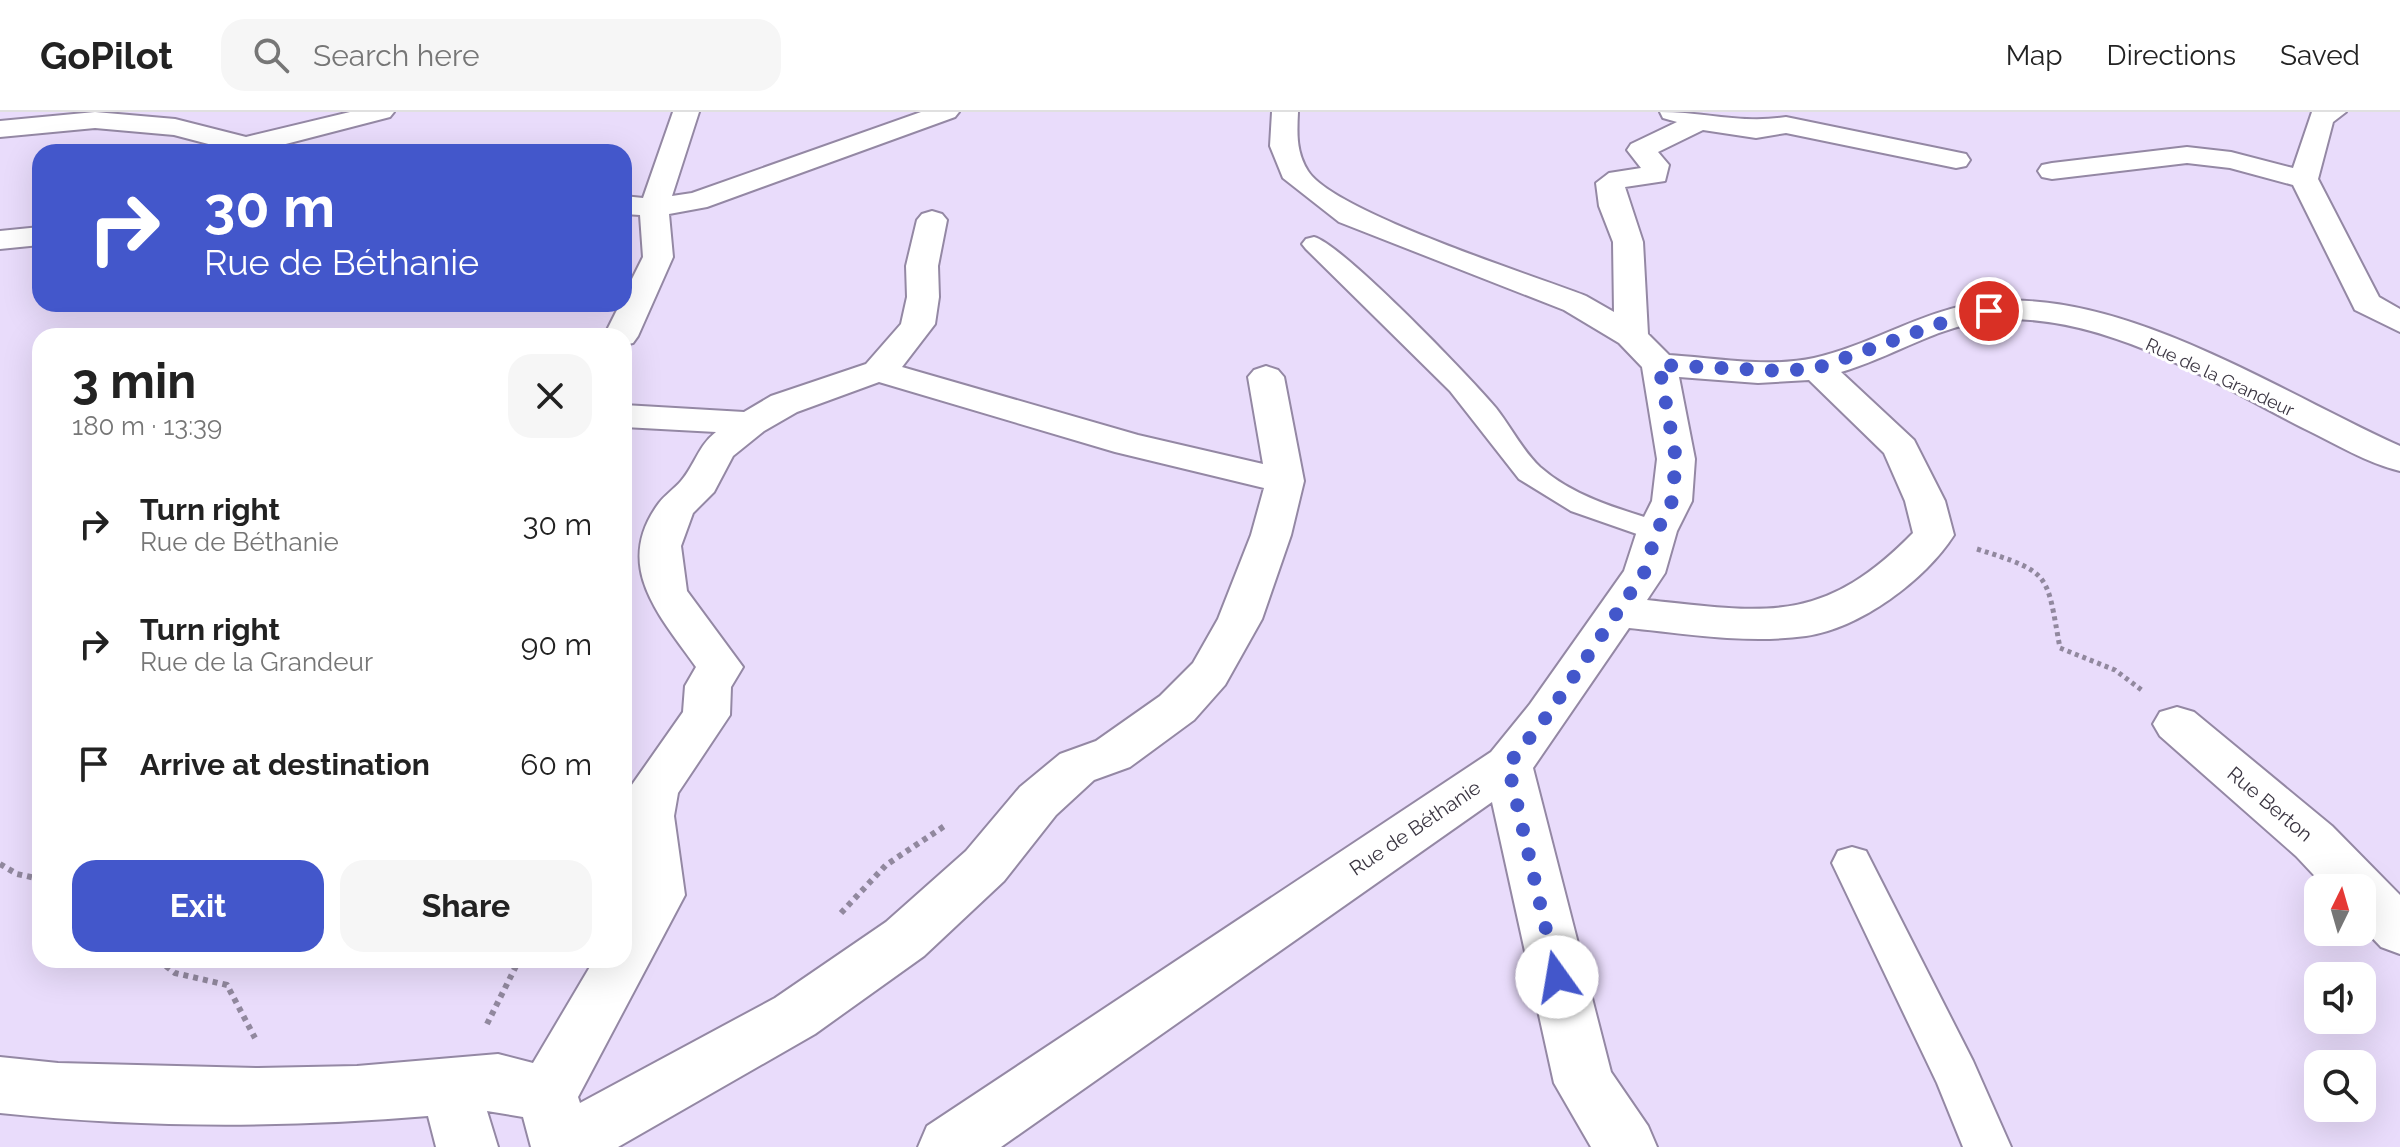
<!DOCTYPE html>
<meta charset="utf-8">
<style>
:root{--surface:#fff;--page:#f6f6f6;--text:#222;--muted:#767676;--line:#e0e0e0;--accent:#4357cb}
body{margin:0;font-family:Raleway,sans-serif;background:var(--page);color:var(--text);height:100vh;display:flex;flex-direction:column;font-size:30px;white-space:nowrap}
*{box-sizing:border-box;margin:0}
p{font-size:26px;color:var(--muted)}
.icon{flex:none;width:44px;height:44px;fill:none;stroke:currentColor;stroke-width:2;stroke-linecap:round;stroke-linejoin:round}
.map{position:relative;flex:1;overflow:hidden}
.sheet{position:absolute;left:32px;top:216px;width:600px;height:640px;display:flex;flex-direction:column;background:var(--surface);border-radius:24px;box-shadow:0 8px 32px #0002}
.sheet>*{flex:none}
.hud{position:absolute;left:32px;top:32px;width:600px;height:168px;border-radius:24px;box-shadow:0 8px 32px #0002;background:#4357cb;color:#fff;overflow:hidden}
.needle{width:52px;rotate:5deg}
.tools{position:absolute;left:2304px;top:762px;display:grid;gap:16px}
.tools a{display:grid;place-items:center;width:72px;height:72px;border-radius:16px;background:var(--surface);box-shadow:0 8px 32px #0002;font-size:40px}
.pin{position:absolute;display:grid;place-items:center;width:68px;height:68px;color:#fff;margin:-34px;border:4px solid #fff;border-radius:50%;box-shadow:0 2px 8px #0007}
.me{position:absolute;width:88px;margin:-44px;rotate:347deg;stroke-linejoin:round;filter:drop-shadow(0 0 6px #0008)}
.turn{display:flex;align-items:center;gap:28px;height:168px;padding:0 40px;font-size:36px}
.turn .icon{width:104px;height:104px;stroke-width:2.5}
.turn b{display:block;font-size:56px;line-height:68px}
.round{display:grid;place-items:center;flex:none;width:84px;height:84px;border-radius:24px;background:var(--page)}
.head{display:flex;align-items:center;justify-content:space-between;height:136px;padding:0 40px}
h1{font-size:48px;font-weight:700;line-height:60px}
.cta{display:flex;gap:16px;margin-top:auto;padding:16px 40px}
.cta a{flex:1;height:92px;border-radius:24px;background:var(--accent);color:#fff;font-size:32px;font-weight:700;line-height:92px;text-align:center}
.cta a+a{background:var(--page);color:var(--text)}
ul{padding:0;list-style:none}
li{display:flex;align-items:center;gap:24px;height:120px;padding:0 40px}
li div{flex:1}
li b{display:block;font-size:30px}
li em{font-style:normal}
header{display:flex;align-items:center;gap:48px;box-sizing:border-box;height:112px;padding:0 40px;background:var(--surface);border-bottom:2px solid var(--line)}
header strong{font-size:38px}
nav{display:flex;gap:44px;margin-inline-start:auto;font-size:28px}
.search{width:560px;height:72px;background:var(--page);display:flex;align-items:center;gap:20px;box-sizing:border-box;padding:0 28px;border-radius:24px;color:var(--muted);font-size:30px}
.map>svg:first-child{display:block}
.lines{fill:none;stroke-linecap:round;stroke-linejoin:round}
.lane-casing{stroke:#9488a4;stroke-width:4}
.street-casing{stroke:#9488a4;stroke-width:4}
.path-far1{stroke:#91889e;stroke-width:5;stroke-dasharray:4 4;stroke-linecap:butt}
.path{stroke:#91889e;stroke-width:6;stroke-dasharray:5 5;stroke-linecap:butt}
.lane{fill:#fff;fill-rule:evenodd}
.street{fill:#fff;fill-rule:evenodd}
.route{stroke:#4357cb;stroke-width:14;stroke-dasharray:0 25.2}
.labels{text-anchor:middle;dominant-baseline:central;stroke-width:6;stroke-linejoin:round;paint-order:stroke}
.far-street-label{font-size:18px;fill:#3b3642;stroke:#fff}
.street-label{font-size:20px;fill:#3b3642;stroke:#fff}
</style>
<header>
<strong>GoPilot</strong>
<div class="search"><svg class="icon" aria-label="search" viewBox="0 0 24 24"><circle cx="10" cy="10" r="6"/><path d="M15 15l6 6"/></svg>Search here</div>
<nav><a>Map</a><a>Directions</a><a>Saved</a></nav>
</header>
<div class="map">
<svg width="2400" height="1035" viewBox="0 0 2400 1035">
<rect width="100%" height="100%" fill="#e9dcfb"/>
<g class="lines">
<defs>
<path id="lane" d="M 1314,125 C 1342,132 1472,267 1496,296 C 1511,315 1522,338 1540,355 C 1575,386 1625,399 1668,412 L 1673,419 L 1668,426 L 1657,429 L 1571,399 L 1519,367 L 1450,279 L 1306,137 L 1302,132 L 1306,127 Z
M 1852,735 L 1866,739 L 1973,949 L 2011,1035 L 1963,1035 L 1937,971 L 1832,751 L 1838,739 Z"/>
<path id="street" d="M 95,0 L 175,7 L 246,25 L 350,0 L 394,0 L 390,5 L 278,34 L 284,40 L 239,40 L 174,23 L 95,16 L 0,25 L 0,9 Z
M 673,0 L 699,0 L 672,84 L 692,81 L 921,0 L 959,0 L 955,5 L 707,95 L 669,102 L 673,145 L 638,224 L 633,231 L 624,233 L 624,224 L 604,224 L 620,192 L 624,192 L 624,183 L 643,145 L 640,103 L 624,102 L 624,84 L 643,86 Z
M 1272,0 L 1298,0 C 1297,22 1296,40 1308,59 C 1334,100 1532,163 1586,184 L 1614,200 L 1613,130 L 1599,94 L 1596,71 L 1609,61 L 1641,56 L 1627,38 L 1631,32 L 1677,10 L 1663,6 L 1660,0 C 1704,0 1742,12 1786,5 L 1966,42 L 1970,48 L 1966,54 L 1956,56 L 1786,21 L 1756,26 L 1703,18 L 1658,40 L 1669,53 L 1665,69 L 1625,75 L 1643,130 L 1648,222 L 1669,243 C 1717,246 1766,256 1814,246 C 1873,233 1925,196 1987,190 C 2121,175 2280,280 2400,334 L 2400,359 C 2367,351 2336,332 2305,317 C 2213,270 2093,195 1985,209 C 1934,216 1890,246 1841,260 L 1914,328 L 1945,389 L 1954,423 C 1925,468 1861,516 1806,524 C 1748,532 1688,522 1629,516 L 1533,656 L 1611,960 L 1648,1014 L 1657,1035 L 1591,1035 L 1554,971 L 1492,690 L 1001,1035 L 918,1035 L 927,1014 L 1491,640 L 1530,592 L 1624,459 L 1637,419 L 1652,389 L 1657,347 L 1642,255 L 1619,231 L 1564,198 L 1339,110 L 1283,66 L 1270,34 ZM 1679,265 L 1758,271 L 1809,268 L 1884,341 L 1905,389 L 1913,421 C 1823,513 1767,501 1647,488 L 1665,461 L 1677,419 L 1692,389 L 1695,347 Z
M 2312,0 L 2346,0 L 2333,10 L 2318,67 L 2379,185 L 2400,197 L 2400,220 L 2355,198 L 2293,73 L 2230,56 L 2187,51 L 2052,67 L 2042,65 L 2038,59 L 2042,53 L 2052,51 L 2187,35 L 2231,40 L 2293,56 Z
M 932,99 L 942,102 L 947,108 L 938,154 L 939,185 L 935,212 L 902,255 L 1138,323 L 1263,352 L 1248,265 L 1254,258 L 1266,254 L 1278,258 L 1284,265 L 1304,369 L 1291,423 L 1262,507 L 1225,573 L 1194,608 L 1130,655 L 1094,668 L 1056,703 L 1004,769 L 924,844 L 815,922 L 618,1035 L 531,1035 L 523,1005 L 487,999 L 498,1035 L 436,1035 L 428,1004 C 286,1016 141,1016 0,1001 L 0,945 L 58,951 L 258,956 L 357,954 L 498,942 L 533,951 L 594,848 L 624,848 L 624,795 L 631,782 L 624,707 L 629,677 L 683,600 L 685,574 L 696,555 C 660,504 612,454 659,391 C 665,383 674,377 681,369 C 695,353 698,334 716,320 L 624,315 L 624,293 L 744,300 L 771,284 L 866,252 L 901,212 L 907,185 L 906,154 L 917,108 L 922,102 ZM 879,270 L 1115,340 L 1264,376 L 1251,423 L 1218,507 L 1193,551 L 1160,584 L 1096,629 L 1060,642 L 1020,675 L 966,739 L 886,810 L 775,886 L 580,991 L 578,985 L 685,783 L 674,704 L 678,681 L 730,603 L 731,575 L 743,555 L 687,479 L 681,434 L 693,401 L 714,380 L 733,344 L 764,319 L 797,300 Z
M 40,115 L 40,133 L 0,137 L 0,119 Z
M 2177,595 L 2194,600 L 2332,714 L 2400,783 L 2400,842 L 2381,835 L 2362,815 L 2362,776 L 2326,776 L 2296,744 L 2160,624 L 2153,612 L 2160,600 Z"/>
</defs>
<use href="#lane" class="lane-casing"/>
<use href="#street" class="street-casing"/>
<path class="path-far1" d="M 1977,437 C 2052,461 2046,460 2060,536 L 2115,558 L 2143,579"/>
<path class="path" d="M 0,752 L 17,762 L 40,767
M 841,801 L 886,753 L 946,713
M 158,848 L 175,861 L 227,873 L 255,926
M 487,912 L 519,848"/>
<use href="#lane" class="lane"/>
<use href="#street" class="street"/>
</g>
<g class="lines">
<path class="route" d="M 1557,865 L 1508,653 L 1547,604 L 1644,461 L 1657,419 L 1672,389 L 1676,347 L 1659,253 L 1783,259 L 1817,256 L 1953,207 L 1989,199"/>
</g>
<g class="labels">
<g class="far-street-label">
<text transform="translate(2220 265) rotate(25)">Rue de la Grandeur</text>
</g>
<g class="street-label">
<text transform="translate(2270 692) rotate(40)">Rue Berton</text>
<text transform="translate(1415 716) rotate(-34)">Rue de Béthanie</text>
</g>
</g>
</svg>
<div class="tools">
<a><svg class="needle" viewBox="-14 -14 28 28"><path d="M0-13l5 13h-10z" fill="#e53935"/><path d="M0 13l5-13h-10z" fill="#767676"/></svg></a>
<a><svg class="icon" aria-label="sound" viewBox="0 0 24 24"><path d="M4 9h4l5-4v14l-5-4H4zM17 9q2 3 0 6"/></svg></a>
<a><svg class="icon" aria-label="search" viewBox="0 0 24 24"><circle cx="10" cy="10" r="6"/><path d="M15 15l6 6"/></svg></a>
</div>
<div class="pin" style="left:1989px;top:199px;background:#d93025"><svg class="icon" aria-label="arrive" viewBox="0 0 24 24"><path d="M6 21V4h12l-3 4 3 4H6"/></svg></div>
<svg class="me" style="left:1557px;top:865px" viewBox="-20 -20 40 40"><circle r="19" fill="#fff"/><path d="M0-13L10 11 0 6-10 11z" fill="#4357cb"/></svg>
<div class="hud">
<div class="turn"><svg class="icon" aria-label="right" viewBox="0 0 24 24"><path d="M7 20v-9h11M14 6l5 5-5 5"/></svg><div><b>30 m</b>Rue de Béthanie</div></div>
</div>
<section class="sheet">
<div class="head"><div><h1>3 min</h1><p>180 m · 13:39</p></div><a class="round"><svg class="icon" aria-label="close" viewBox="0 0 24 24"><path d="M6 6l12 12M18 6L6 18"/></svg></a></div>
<ul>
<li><svg class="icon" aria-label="right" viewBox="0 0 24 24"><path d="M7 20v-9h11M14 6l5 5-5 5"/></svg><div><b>Turn right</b><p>Rue de Béthanie</p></div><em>30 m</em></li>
<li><svg class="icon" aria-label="right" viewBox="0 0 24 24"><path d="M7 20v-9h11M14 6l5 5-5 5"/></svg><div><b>Turn right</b><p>Rue de la Grandeur</p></div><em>90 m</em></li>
<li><svg class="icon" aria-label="arrive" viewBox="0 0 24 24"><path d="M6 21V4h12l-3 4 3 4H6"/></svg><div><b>Arrive at destination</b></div><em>60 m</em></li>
</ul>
<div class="cta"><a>Exit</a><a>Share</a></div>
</section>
</div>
